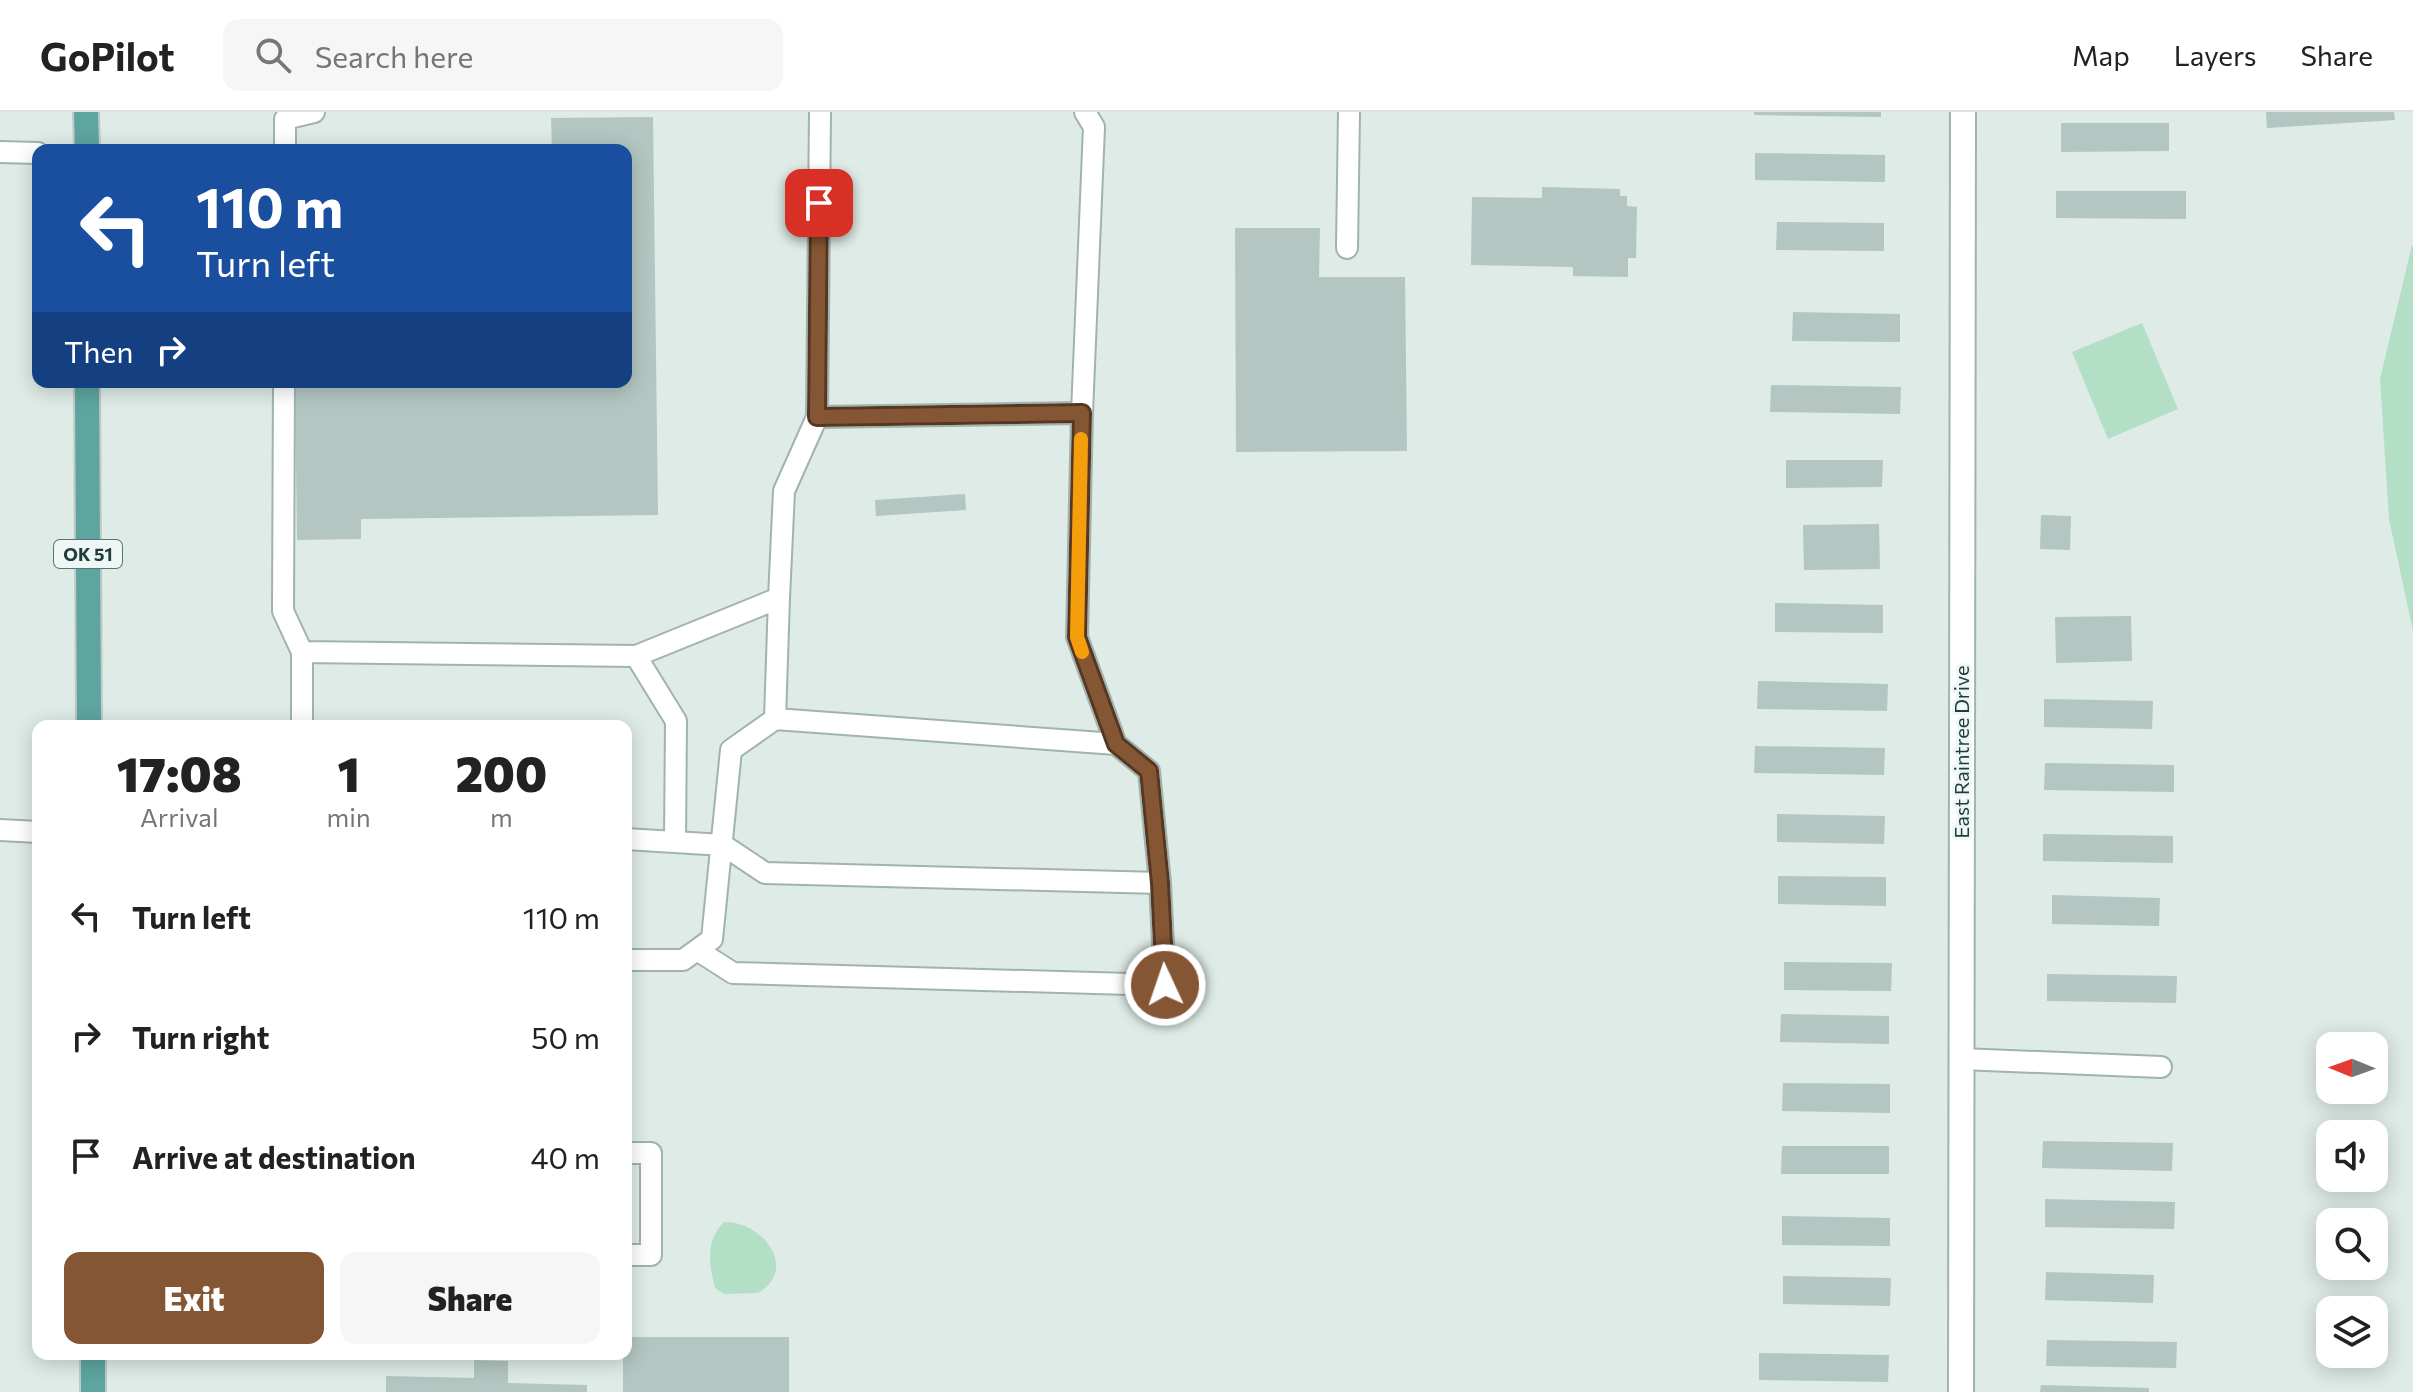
<!DOCTYPE html>
<style>
:root{--surface:#fff;--page:#f6f6f6;--text:#222;--muted:#767676;--line:#e0e0e0;--accent:#855634}
body{margin:0;font-family:Commissioner,sans-serif;background:var(--page);color:var(--text);height:100vh;display:flex;flex-direction:column;font-size:30px;white-space:nowrap}
*{box-sizing:border-box;margin:0}
p{font-size:26px;color:var(--muted)}
.icon{flex:none;width:44px;height:44px;fill:none;stroke:currentColor;stroke-width:2;stroke-linecap:round;stroke-linejoin:round}
.map{position:relative;flex:1;overflow:hidden}
.drawer{position:absolute;left:32px;top:608px;width:600px;height:640px;display:flex;flex-direction:column;background:var(--surface);border-radius:16px;box-shadow:0 4px 20px #0003}
.drawer>*{flex:none}
.top-card{position:absolute;left:32px;top:32px;width:600px;height:244px;border-radius:16px;box-shadow:0 4px 20px #0003;background:#1a4fa0;color:#fff;overflow:hidden}
.needle{width:52px;rotate:271deg}
.controls{position:absolute;left:2316px;top:920px;display:grid;gap:16px}
.controls a{display:grid;place-items:center;width:72px;height:72px;border-radius:16px;background:var(--surface);box-shadow:0 4px 20px #0003;font-size:40px}
.pin{position:absolute;display:grid;place-items:center;width:68px;height:68px;color:#fff;margin:-34px;border-radius:16px;box-shadow:0 4px 12px #0006}
.me{position:absolute;width:88px;margin:-44px;rotate:357deg;stroke-linejoin:round;filter:drop-shadow(0 0 6px #0008)}
.turn{display:flex;align-items:center;gap:28px;height:168px;padding:0 32px;font-size:36px}
.turn .icon{width:104px;height:104px;stroke-width:2.5}
.turn b{display:block;font-size:56px;line-height:68px}
.then{display:flex;align-items:center;height:76px;padding:0 32px;background:#0003;gap:16px;font-size:30px}
.eta{display:flex;justify-content:space-evenly;align-items:center;height:136px;text-align:center}
.eta b{font-size:48px;font-weight:800;line-height:56px}
.action{display:flex;gap:16px;margin-top:auto;padding:16px 32px}
.action a{flex:1;height:92px;border-radius:16px;background:var(--accent);color:#fff;font-size:32px;font-weight:800;line-height:92px;text-align:center}
.action a+a{background:var(--page);color:var(--text)}
ul{padding:0;list-style:none}
li{display:flex;align-items:center;gap:24px;height:120px;padding:0 32px}
li div{flex:1}
li b{display:block;font-size:30px}
li em{font-style:normal}
header{display:flex;align-items:center;gap:48px;box-sizing:border-box;height:112px;padding:0 40px;background:var(--surface);border-bottom:2px solid var(--line)}
header strong{font-size:38px}
nav{display:flex;gap:44px;margin-inline-start:auto;font-size:28px}
.search{width:560px;height:72px;background:var(--page);display:flex;align-items:center;gap:20px;box-sizing:border-box;padding:0 28px;border-radius:16px;color:var(--muted);font-size:30px}
.map>svg:first-child{display:block}
.green{fill:#b4dfc7}
.building{fill:#b3c6c1}
.lines{fill:none;stroke-linecap:round;stroke-linejoin:round}
.lane-casing{stroke:#a1b3af;stroke-width:24}
.street-casing{stroke:#a1b3af;stroke-width:28}
.primary-casing{stroke:#c0c8c8;stroke-width:28}
.lane{stroke:#fff;stroke-width:20}
.street{stroke:#fff;stroke-width:24}
.primary{stroke:#5ea59f;stroke-width:24}
.route-casing{stroke:#563822;stroke-width:20}
.route{stroke:#855634;stroke-width:14}
.slow{stroke:#f59e0b;stroke-width:14}
.labels{text-anchor:middle;dominant-baseline:central;stroke-width:6;stroke-linejoin:round;paint-order:stroke}
.shield{fill:#eef7f5;stroke:#5c7471;stroke-width:2}
.shield-label{font-size:18px;font-weight:bold;fill:#1e3c39}
.street-label{font-size:20px;fill:#1e3c39;stroke:#eef7f5}
</style>
<header>
<strong>GoPilot</strong>
<div class="search"><svg class="icon" aria-label="search" viewBox="0 0 24 24"><circle cx="10" cy="10" r="6"/><path d="M15 15l6 6"/></svg>Search here</div>
<nav><a>Map</a><a>Layers</a><a>Share</a></nav>
</header>
<div class="map">
<svg width="2413" height="1280" viewBox="0 0 2413 1280">
<rect width="100%" height="100%" fill="#deebe7"/>
<path class="green" d="M 2412,133 L 2413,133 L 2413,519 L 2389,407 L 2380,267 Z
M 2142,211 L 2178,297 L 2108,327 L 2072,240 Z
M 724,1110 C 763,1109 799,1157 758,1181 L 724,1182 L 715,1176 C 709,1153 705,1129 724,1110 Z"/>
<path class="building" d="M 1754,0 L 1881,0 L 1881,5 L 1754,3 Z
M 2266,0 L 2394,0 L 2395,8 L 2267,16 Z
M 653,5 L 658,403 L 361,407 L 361,427 L 297,428 L 295,270 L 626,270 L 626,38 L 552,38 L 551,6 Z
M 2061,11 L 2169,11 L 2169,39 L 2061,40 Z
M 1755,41 L 1885,43 L 1885,70 L 1755,68 Z
M 1542,75 L 1620,77 L 1620,84 L 1627,84 L 1627,94 L 1637,95 L 1636,146 L 1628,146 L 1628,165 L 1573,164 L 1573,155 L 1471,153 L 1472,85 L 1542,86 Z
M 2056,79 L 2186,79 L 2186,107 L 2056,106 Z
M 1777,110 L 1884,111 L 1884,139 L 1776,138 Z
M 1235,116 L 1320,116 L 1319,165 L 1405,165 L 1407,339 L 1236,340 Z
M 1793,200 L 1900,202 L 1900,230 L 1792,229 Z
M 1771,273 L 1901,275 L 1900,302 L 1770,300 Z
M 1786,348 L 1883,348 L 1882,375 L 1786,376 Z
M 965,382 L 966,398 L 876,404 L 875,388 Z
M 2041,403 L 2071,404 L 2070,438 L 2040,437 Z
M 1879,412 L 1880,457 L 1804,458 L 1803,413 Z
M 1775,491 L 1883,493 L 1883,521 L 1775,520 Z
M 2131,504 L 2132,549 L 2056,551 L 2055,505 Z
M 1758,569 L 1888,572 L 1887,599 L 1757,597 Z
M 2044,587 L 2153,589 L 2152,617 L 2044,615 Z
M 1755,634 L 1885,636 L 1884,663 L 1754,661 Z
M 2045,651 L 2174,653 L 2174,680 L 2044,678 Z
M 1777,702 L 1885,704 L 1884,732 L 1777,730 Z
M 2043,722 L 2173,724 L 2173,751 L 2043,749 Z
M 1778,764 L 1886,765 L 1886,794 L 1778,792 Z
M 2052,783 L 2160,786 L 2159,814 L 2052,812 Z
M 1784,850 L 1892,851 L 1891,879 L 1784,878 Z
M 2047,862 L 2177,864 L 2176,891 L 2047,889 Z
M 1781,902 L 1889,904 L 1889,932 L 1780,930 Z
M 1783,971 L 1890,972 L 1890,1001 L 1782,999 Z
M 2043,1029 L 2173,1031 L 2172,1059 L 2042,1056 Z
M 1782,1034 L 1889,1034 L 1889,1062 L 1781,1062 Z
M 2045,1087 L 2175,1090 L 2174,1117 L 2045,1115 Z
M 1782,1104 L 1890,1106 L 1890,1134 L 1782,1133 Z
M 2046,1160 L 2154,1163 L 2153,1191 L 2045,1188 Z
M 1783,1164 L 1891,1166 L 1890,1194 L 1783,1192 Z
M 626,1225 L 789,1225 L 789,1280 L 623,1280 L 623,1242 L 626,1242 Z
M 2047,1228 L 2177,1230 L 2176,1256 L 2046,1254 Z
M 1759,1241 L 1889,1243 L 1888,1270 L 1759,1268 Z
M 474,1248 L 508,1249 L 508,1271 L 587,1273 L 587,1280 L 386,1280 L 386,1264 L 474,1266 Z
M 2041,1273 L 2149,1276 L 2149,1280 L 2040,1280 Z"/>
<g class="lines">
<defs>
<path id="lane" d="M 285,38 L 285,7 L 314,0
M 0,40 L 38,41
M 1347,136 L 1349,0
M 284,270 L 283,499 L 302,540 L 302,614
M 1082,301 L 1077,525 L 1116,632
M 817,305 L 1082,301 L 1094,15 L 1085,0
M 302,540 L 636,544 L 779,486 L 784,379 L 817,305 L 820,0
M 636,544 L 676,609 L 675,730
M 0,718 L 38,720
M 626,727 L 723,733 L 765,761 L 1160,771
M 697,838 L 733,861 L 1165,873 L 1160,771 L 1149,659 L 1116,632 L 775,607
M 626,848 L 683,848 L 712,827 L 731,638 L 775,607 L 779,486
M 1961,947 L 2161,955
M 626,1041 L 651,1041 L 651,1143 L 626,1143"/>
<path id="street" d="M 1961,1280 L 1963,0"/>
<path id="primary" d="M 86,0 L 87,38
M 87,270 L 89,614
M 93,1242 L 93,1280"/>
</defs>
<use href="#lane" class="lane-casing"/>
<use href="#street" class="street-casing"/>
<use href="#primary" class="primary-casing"/>
<use href="#lane" class="lane"/>
<use href="#street" class="street"/>
<use href="#primary" class="primary"/>
</g>
<g class="lines">
<defs>
<path id="route" d="M 819,91 L 817,305 L 1082,301 L 1077,525 L 1116,632 L 1149,659 L 1160,771 L 1165,873"/>
</defs>
<use href="#route" class="route-casing"/>
<use href="#route" class="route"/>
<path class="slow" d="M 1081,327 L 1077,525 L 1082,540"/>
</g>
<g class="labels">
<rect class="shield" x="54" y="428" width="68" height="28" rx="6"/>
<g class="shield-label">
<text x="88" y="442">OK 51</text>
</g>
<g class="street-label">
<text transform="translate(1961 640) rotate(-90)">East Raintree Drive</text>
</g>
</g>
</svg>
<div class="controls">
<a><svg class="needle" viewBox="-14 -14 28 28"><path d="M0-13l5 13h-10z" fill="#e53935"/><path d="M0 13l5-13h-10z" fill="#767676"/></svg></a>
<a><svg class="icon" aria-label="sound" viewBox="0 0 24 24"><path d="M4 9h4l5-4v14l-5-4H4zM17 9q2 3 0 6"/></svg></a>
<a><svg class="icon" aria-label="search" viewBox="0 0 24 24"><circle cx="10" cy="10" r="6"/><path d="M15 15l6 6"/></svg></a>
<a><svg class="icon" aria-label="layers" viewBox="0 0 24 24"><path d="M12 4l9 5-9 5-9-5zM3 14l9 5 9-5"/></svg></a>
</div>
<div class="pin" style="left:819px;top:91px;background:#d93025"><svg class="icon" aria-label="arrive" viewBox="0 0 24 24"><path d="M6 21V4h12l-3 4 3 4H6"/></svg></div>
<svg class="me" style="left:1165px;top:873px" viewBox="-20 -20 40 40"><circle r="17" fill="#855634" stroke="#fff" stroke-width="3"/><path d="M0-11L8 9 0 5-8 9z" fill="#fff"/></svg>
<div class="top-card">
<div class="turn"><svg class="icon" aria-label="left" viewBox="0 0 24 24"><path d="M17 20v-9H6M10 6l-5 5 5 5"/></svg><div><b>110 m</b>Turn left</div></div>
<div class="then">Then<svg class="icon" aria-label="right" viewBox="0 0 24 24"><path d="M7 20v-9h11M14 6l5 5-5 5"/></svg></div>
</div>
<section class="drawer">
<div class="eta">
<div><b>17:08</b><p>Arrival</p></div>
<div><b>1</b><p>min</p></div>
<div><b>200</b><p>m</p></div>
</div>
<ul>
<li><svg class="icon" aria-label="left" viewBox="0 0 24 24"><path d="M17 20v-9H6M10 6l-5 5 5 5"/></svg><div><b>Turn left</b></div><em>110 m</em></li>
<li><svg class="icon" aria-label="right" viewBox="0 0 24 24"><path d="M7 20v-9h11M14 6l5 5-5 5"/></svg><div><b>Turn right</b></div><em>50 m</em></li>
<li><svg class="icon" aria-label="arrive" viewBox="0 0 24 24"><path d="M6 21V4h12l-3 4 3 4H6"/></svg><div><b>Arrive at destination</b></div><em>40 m</em></li>
</ul>
<div class="action"><a>Exit</a><a>Share</a></div>
</section>
</div>
